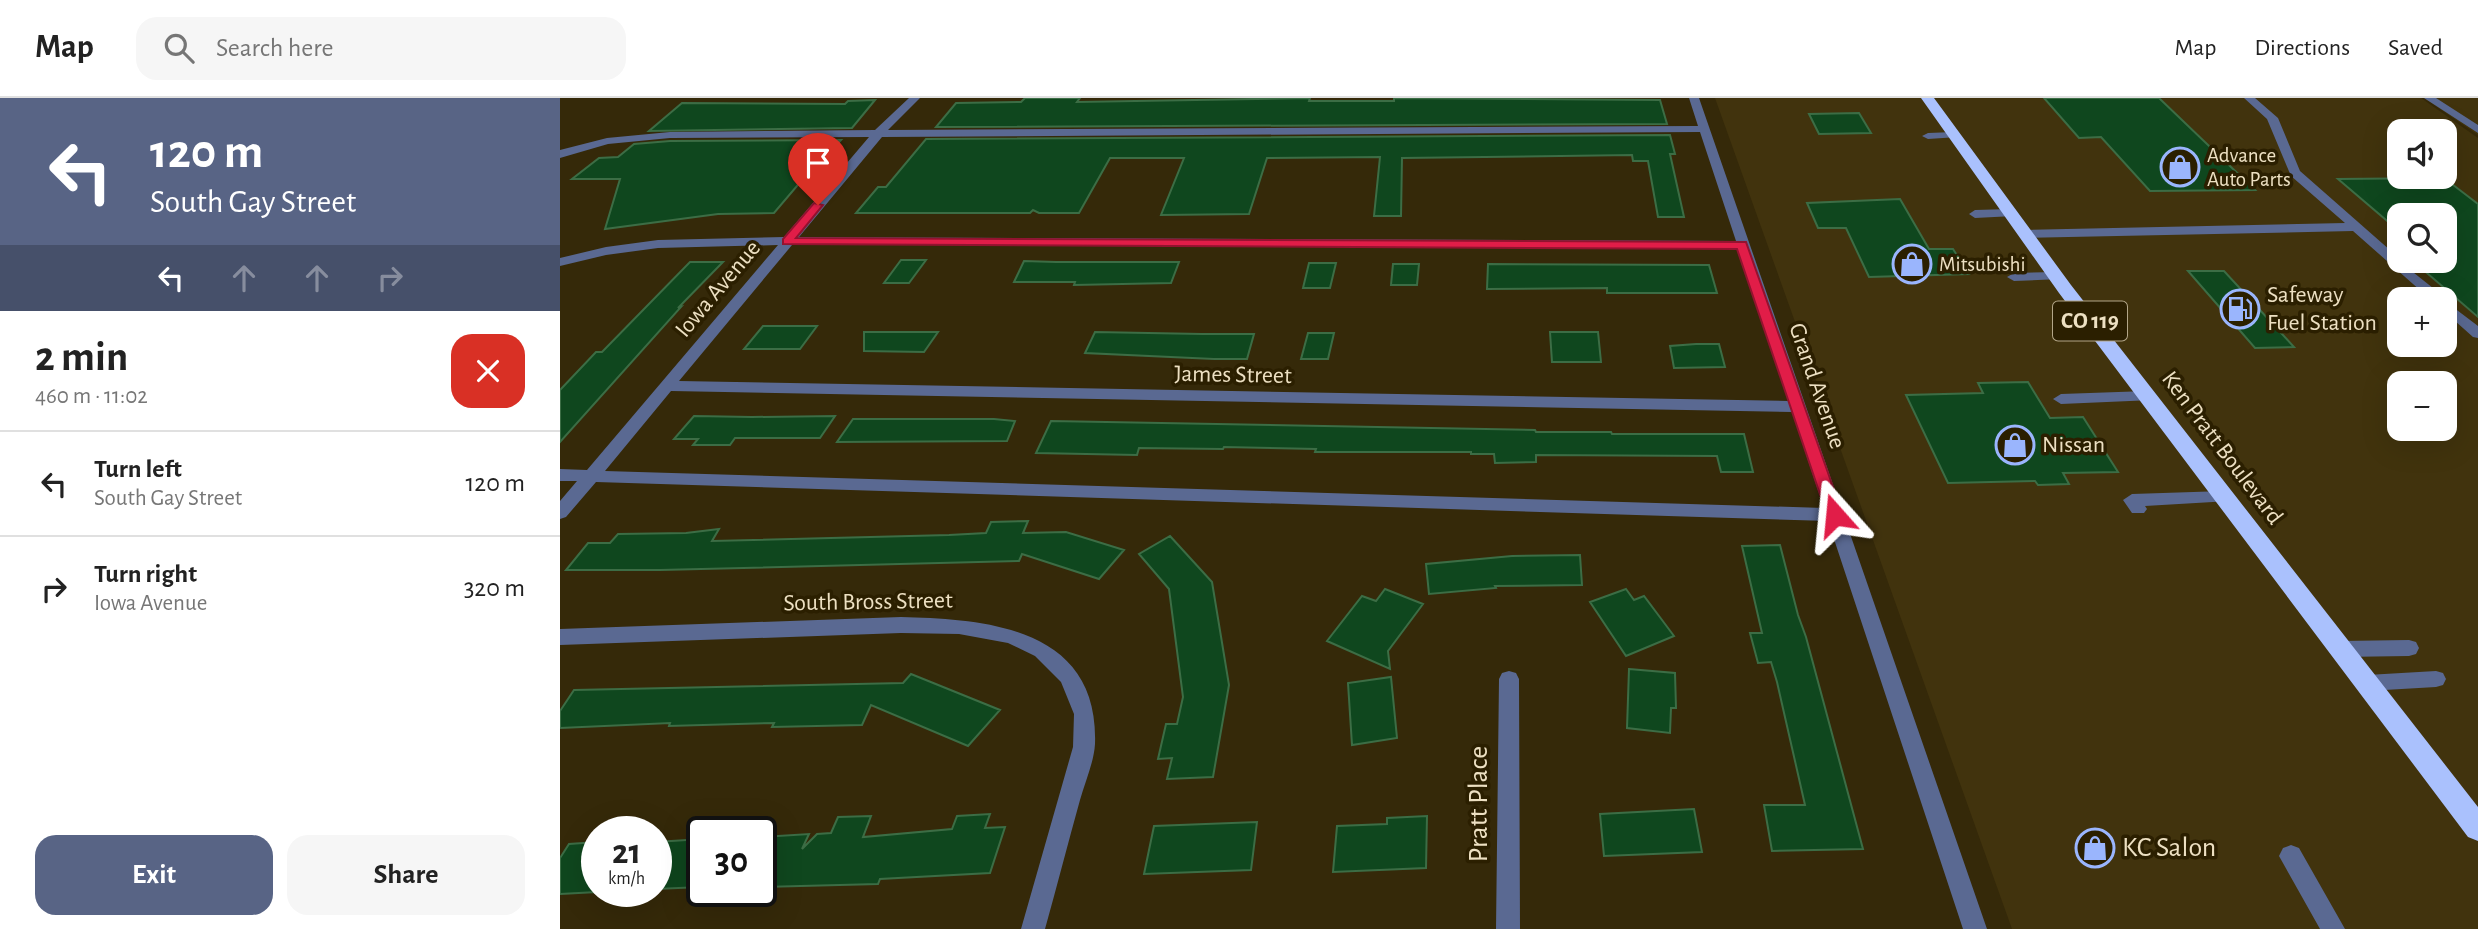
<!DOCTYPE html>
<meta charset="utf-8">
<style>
:root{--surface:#fff;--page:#f6f6f6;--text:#222;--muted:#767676;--line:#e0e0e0;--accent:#586485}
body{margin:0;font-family:"Alegreya Sans",sans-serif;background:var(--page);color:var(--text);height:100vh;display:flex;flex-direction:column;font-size:26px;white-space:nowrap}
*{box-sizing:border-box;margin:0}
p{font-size:23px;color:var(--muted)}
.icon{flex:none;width:38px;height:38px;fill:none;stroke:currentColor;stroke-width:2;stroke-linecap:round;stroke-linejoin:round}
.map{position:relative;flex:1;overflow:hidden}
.drawer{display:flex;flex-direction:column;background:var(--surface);width:560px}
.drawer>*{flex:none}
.guide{background:#586485;color:#fff;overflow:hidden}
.fabs{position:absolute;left:1827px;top:21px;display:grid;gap:14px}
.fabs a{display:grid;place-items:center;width:70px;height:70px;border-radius:14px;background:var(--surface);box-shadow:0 7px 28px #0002;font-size:35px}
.speed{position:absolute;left:21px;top:718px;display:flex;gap:14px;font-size:35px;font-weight:700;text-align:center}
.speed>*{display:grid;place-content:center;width:91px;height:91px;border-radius:50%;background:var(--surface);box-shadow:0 7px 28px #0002;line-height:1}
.speed small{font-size:18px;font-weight:400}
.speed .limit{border:4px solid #111;border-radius:10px;background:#fff;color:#111}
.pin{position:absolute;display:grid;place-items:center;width:60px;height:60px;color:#fff;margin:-72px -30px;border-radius:50% 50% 50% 0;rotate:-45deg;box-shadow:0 0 7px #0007}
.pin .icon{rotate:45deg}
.me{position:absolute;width:77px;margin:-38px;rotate:342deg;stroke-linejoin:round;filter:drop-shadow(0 0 5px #0008)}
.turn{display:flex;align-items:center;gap:24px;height:147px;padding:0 35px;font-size:32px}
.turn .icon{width:91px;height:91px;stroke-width:2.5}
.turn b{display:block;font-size:49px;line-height:60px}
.lanes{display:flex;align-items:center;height:66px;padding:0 35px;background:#0003;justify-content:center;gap:35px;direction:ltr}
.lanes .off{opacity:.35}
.round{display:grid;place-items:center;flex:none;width:74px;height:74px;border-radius:21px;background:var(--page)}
.overview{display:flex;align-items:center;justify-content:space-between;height:119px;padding:0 35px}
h1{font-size:42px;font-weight:600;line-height:52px}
.action{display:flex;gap:14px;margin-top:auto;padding:14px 35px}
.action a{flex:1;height:80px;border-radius:21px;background:var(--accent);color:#fff;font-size:28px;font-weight:600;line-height:80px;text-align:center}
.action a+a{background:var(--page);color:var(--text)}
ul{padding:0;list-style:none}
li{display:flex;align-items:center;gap:21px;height:105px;padding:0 35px;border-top:2px solid var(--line)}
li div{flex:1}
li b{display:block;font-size:26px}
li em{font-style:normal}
header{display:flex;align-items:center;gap:42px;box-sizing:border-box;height:98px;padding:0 35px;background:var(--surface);border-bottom:2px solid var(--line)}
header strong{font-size:33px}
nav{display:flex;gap:38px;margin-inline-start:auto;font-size:24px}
.search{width:490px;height:63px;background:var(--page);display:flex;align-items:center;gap:18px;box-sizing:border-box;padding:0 24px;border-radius:21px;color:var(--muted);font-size:26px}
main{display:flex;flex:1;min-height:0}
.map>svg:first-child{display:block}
.built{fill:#41330d;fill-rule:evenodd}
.building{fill:#0f471e;stroke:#3c6d45;stroke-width:2}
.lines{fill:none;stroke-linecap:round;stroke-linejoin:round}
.minor{fill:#5a6992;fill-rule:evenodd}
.highway{fill:#aac1fd;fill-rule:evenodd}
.route{fill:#e11d48;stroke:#92132f;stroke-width:2}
.labels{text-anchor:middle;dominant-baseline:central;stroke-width:7;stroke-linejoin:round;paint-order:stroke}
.far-poi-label{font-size:21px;fill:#ede0c2;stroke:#2b1f00;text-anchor:start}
.shield{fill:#2b1f00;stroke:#b3a688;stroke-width:2}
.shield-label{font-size:23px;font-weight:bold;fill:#ede0c2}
.street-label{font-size:24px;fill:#ede0c2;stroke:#2b1f00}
.poi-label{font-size:24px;fill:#ede0c2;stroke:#2b1f00;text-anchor:start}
.near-street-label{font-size:28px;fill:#ede0c2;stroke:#2b1f00}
.near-poi-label{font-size:28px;fill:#ede0c2;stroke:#2b1f00;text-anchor:start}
</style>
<header>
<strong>Map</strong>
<div class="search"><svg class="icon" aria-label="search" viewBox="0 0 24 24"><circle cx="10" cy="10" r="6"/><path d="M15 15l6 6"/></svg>Search here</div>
<nav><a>Map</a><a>Directions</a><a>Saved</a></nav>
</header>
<main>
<section class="drawer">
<div class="guide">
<div class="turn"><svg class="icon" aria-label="left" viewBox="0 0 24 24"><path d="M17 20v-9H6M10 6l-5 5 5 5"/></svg><div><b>120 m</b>South Gay Street</div></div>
<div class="lanes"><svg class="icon" aria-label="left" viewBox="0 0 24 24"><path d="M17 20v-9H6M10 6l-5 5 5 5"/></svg><svg class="icon off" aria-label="ahead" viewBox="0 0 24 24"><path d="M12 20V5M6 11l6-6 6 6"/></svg><svg class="icon off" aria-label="ahead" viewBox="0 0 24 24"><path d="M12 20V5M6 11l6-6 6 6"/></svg><svg class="icon off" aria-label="right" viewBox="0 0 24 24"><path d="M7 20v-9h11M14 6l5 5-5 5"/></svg></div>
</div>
<div class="overview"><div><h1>2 min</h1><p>460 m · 11:02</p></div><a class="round" style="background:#d93025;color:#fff"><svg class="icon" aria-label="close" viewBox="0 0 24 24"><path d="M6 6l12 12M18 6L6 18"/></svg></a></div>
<ul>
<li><svg class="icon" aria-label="left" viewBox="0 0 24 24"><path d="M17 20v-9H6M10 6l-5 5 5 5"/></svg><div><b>Turn left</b><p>South Gay Street</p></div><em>120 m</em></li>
<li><svg class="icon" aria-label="right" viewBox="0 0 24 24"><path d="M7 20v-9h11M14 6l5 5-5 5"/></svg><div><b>Turn right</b><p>Iowa Avenue</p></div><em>320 m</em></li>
</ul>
<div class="action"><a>Exit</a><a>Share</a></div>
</section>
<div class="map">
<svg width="1918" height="831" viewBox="0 0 1918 831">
<rect width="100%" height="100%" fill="#352909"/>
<path class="built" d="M 1155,0 L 1861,0 L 1918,40 L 1918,831 L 1452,831 ZM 1839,33 L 1885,33 L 1885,79 L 1839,79 ZM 1839,117 L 1885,117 L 1885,163 L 1839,163 ZM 1839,201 L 1885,201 L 1885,247 L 1839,247 ZM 1839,285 L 1885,285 L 1885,331 L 1839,331 Z
M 1864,0 L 1918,0 L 1918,37 Z"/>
<path class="building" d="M 465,0 L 520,0 L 517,4 L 750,0 L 749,3 L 834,3 L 834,0 L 1100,2 L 1107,26 L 376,29 L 396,5 L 461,4 Z
M 1484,0 L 1599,0 L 1695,92 L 1590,93 L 1541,39 L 1519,40 Z
M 315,2 L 292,30 L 89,33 L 122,5 L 285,6 L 288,3 Z
M 1299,15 L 1311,35 L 1259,36 L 1249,16 Z
M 1110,37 L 1115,56 L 1110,56 L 1124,119 L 1098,119 L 1088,63 L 1073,63 L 1072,57 L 842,60 L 841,118 L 814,118 L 820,59 L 707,60 L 689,116 L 601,117 L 624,60 L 550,60 L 519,115 L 479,115 L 473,112 L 470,115 L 296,115 L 318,89 L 326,89 L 366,41 Z
M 281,42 L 262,62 L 259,62 L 214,115 L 158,116 L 45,131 L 60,81 L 12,81 L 39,60 L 58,59 L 74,46 L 110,43 Z
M 1884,80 L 1918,106 L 1918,219 L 1853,163 L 1885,163 L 1885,117 L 1839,117 L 1839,133 L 1778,81 Z
M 1340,101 L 1369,151 L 1393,151 L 1409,176 L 1309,179 L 1286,130 L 1258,130 L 1247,105 Z
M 341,162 L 366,162 L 349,185 L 324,185 Z
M 464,163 L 496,164 L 619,164 L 611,185 L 514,187 L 515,184 L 454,184 Z
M 130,164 L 163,164 L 118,210 L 121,209 L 0,344 L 0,292 L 36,254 L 42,254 Z
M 749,165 L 776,165 L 770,190 L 743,190 Z
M 833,166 L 859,166 L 857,187 L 831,187 Z
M 928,166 L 1149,167 L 1157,195 L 1047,195 L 1047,190 L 927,191 Z
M 1628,173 L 1664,173 L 1734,249 L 1695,250 Z
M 203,228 L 257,228 L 240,251 L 184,251 Z
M 304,234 L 378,234 L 364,254 L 304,253 Z
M 535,234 L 642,236 L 694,236 L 687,261 L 654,261 L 525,255 Z
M 990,234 L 1038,234 L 1041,264 L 992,264 Z
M 748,235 L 774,235 L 768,261 L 741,261 Z
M 1136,246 L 1159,246 L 1165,269 L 1114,270 L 1110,248 Z
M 1468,284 L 1490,320 L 1523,319 L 1558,374 L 1503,375 L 1509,386 L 1478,387 L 1475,383 L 1388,385 L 1346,297 L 1423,295 L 1418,285 Z
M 134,318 L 192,319 L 275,318 L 260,340 L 175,340 L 170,347 L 133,347 L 138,341 L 114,341 Z
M 293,321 L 434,321 L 455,323 L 447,343 L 277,344 Z
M 491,323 L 975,332 L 976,334 L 1051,334 L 1052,336 L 1184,336 L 1193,374 L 1161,374 L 1157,358 L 976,357 L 976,364 L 935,365 L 934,356 L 911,356 L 911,354 L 755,354 L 756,351 L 664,349 L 663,351 L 579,350 L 577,357 L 476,355 Z
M 468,423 L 463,435 L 506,434 L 564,452 L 539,481 L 462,456 L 459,463 L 100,472 L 6,472 L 28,445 L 50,445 L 58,436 L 126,435 L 159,431 L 152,443 L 389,437 L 426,435 L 431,424 Z
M 610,438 L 652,484 L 669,587 L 653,679 L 607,681 L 612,660 L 598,661 L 606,626 L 617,626 L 623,599 L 609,491 L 579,456 Z
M 1220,447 L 1238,517 L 1246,539 L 1303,751 L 1212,753 L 1204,707 L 1245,707 L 1217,584 L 1211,564 L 1198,565 L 1190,535 L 1202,535 L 1182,448 Z
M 1020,457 L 1022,487 L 935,488 L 936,490 L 869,496 L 866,466 L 952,458 Z
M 825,491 L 863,506 L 828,553 L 830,571 L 767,543 L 802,498 L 816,503 Z
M 1066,491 L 1074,502 L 1084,498 L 1114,538 L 1066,558 L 1030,504 Z
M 1069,571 L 1115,575 L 1116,610 L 1111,610 L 1110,635 L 1067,630 Z
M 351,576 L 440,612 L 408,648 L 311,607 L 302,627 L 212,629 L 214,625 L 109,628 L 110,625 L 0,630 L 0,613 L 14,592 L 343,585 Z
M 831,579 L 837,640 L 792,647 L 788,585 Z
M 1134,711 L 1142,754 L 1044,758 L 1040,716 Z
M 430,716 L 425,730 L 445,729 L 430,775 L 320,781 L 318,786 L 201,789 L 201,739 L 249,736 L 242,751 L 257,736 L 271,735 L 278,719 L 311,718 L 303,739 L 392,731 L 397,718 Z
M 867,718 L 866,770 L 773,774 L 777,728 L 827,726 L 827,720 Z
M 697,724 L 691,772 L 584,776 L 594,728 Z
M 142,741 L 141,789 L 96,791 L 96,744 Z
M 37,744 L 37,794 L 0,796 L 0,760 L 9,746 Z"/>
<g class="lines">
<path class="minor" d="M 349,0 L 360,0 L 328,32 L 1138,28 L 1129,0 L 1139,0 L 1427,831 L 1403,831 L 1268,423 L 36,384 L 6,419 L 0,421 L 0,403 L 17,383 L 0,383 L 0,371 L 27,372 L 218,147 L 98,150 L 46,157 L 0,168 L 0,160 L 46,149 L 98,142 L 224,139 L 309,39 L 110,40 L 48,46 L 0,60 L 0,52 L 47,40 L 110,34 L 315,32 ZM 1140,34 L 1176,143 L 239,139 L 322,39 ZM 280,146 L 1178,151 L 1229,303 L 119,283 L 232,147 ZM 111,293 L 1232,314 L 1264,410 L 45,373 Z
M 1684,0 L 1695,0 L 1718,20 L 1740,73 L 1839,160 L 1839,163 L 1883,198 L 1885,201 L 1870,201 L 1793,133 L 1465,140 L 1459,136 L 1465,132 L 1785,125 L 1731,78 L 1707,21 Z
M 1864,0 L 1876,0 L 1918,27 L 1918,35 Z
M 1394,34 L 1398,35 L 1398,39 L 1368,41 L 1362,38 L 1368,35 Z
M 1450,111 L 1456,115 L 1454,118 L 1415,120 L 1409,116 L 1415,112 Z
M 1496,174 L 1503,178 L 1501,181 L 1454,183 L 1447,179 L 1454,175 Z
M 1885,203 L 1918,228 L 1918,240 L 1913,239 L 1885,214 Z
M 1587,293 L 1595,298 L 1593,302 L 1501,306 L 1493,301 L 1501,296 Z
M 1664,393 L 1673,399 L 1670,403 L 1585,408 L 1587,411 L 1584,415 L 1572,415 L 1563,402 L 1572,396 Z
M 341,519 C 428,521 539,530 535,646 C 534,664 525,684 520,702 C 508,745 497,788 485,831 L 461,831 L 513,649 L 514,616 L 501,584 L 475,558 L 448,545 L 399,536 L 341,535 L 0,547 L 0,531 Z
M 1849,542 L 1856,544 L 1859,550 L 1856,556 L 1849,558 L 1781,559 L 1774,557 L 1771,551 L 1774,545 L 1781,543 Z
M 949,573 L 956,575 L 959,581 L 960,831 L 936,831 L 939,581 L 942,575 Z
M 1876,573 L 1883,575 L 1886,581 L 1883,587 L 1876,589 L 1807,593 L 1800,591 L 1797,585 L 1800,579 L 1807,577 Z
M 1731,747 L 1739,750 L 1785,831 L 1760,831 L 1719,758 L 1723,750 Z"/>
<path class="highway" d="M 1361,0 L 1374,0 L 1511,187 L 1918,709 L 1918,743 L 1908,739 L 1499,195 Z"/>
</g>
<path class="route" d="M 254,105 L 263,107 L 236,140 L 1186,144 L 1283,417 L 1275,422 L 1267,417 L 1177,151 L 223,146 L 223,141 Z"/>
<defs>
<symbol id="shop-ring" viewBox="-11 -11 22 22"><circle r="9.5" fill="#2b1f00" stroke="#9ab5fd" stroke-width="1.5"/><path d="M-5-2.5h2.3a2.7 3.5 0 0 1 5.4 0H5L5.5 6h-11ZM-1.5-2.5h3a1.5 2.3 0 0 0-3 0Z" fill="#9ab5fd"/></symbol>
<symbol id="fuel-ring" viewBox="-11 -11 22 22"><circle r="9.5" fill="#2b1f00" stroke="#9ab5fd" stroke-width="1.5"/><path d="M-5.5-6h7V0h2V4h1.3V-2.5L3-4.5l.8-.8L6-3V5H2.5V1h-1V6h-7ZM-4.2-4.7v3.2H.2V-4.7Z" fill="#9ab5fd"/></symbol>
</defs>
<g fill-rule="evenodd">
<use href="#shop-ring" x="1598" y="47" width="44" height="44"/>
<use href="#shop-ring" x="1330" y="144" width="44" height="44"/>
<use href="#fuel-ring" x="1658" y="189" width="44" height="44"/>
<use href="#shop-ring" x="1433" y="325" width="44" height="44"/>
<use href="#shop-ring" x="1513" y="728" width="44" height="44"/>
</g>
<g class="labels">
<g class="far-poi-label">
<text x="1647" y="57">Advance<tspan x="1647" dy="24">Auto Parts</tspan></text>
<text x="1379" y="166">Mitsubishi</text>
</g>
<rect class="shield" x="1493" y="203.5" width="74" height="39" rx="5"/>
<g class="shield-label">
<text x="1530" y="223">CO 119</text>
</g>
<g class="street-label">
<text transform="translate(158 191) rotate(-50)">Iowa Avenue</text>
<text transform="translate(673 277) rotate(1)">James Street</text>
<text transform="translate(1257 288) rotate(71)">Grand Avenue</text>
<text transform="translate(1662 350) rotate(53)">Ken Pratt Boulevard</text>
<text transform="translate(308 504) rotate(-1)">South Bross Street</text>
</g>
<g class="poi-label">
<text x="1707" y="197">Safeway<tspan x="1707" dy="28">Fuel Station</tspan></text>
<text x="1482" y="347">Nissan</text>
</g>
<g class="near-street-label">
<text transform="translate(919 706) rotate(-90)">Pratt Place</text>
</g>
<g class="near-poi-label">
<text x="1562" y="750">KC Salon</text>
</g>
</g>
</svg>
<div class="fabs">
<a><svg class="icon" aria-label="sound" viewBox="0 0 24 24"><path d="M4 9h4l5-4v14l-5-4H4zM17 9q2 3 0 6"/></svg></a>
<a><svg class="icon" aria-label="search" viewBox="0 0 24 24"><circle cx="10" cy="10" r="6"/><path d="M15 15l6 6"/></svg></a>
<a>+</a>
<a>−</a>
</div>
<div class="speed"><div>21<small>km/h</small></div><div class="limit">30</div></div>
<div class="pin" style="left:258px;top:107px;background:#d93025"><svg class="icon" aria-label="arrive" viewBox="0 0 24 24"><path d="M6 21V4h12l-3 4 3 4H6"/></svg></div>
<svg class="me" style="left:1275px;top:417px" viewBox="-20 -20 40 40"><path d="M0-17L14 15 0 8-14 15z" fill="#e11d48" stroke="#fff" stroke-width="4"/></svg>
</div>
</main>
